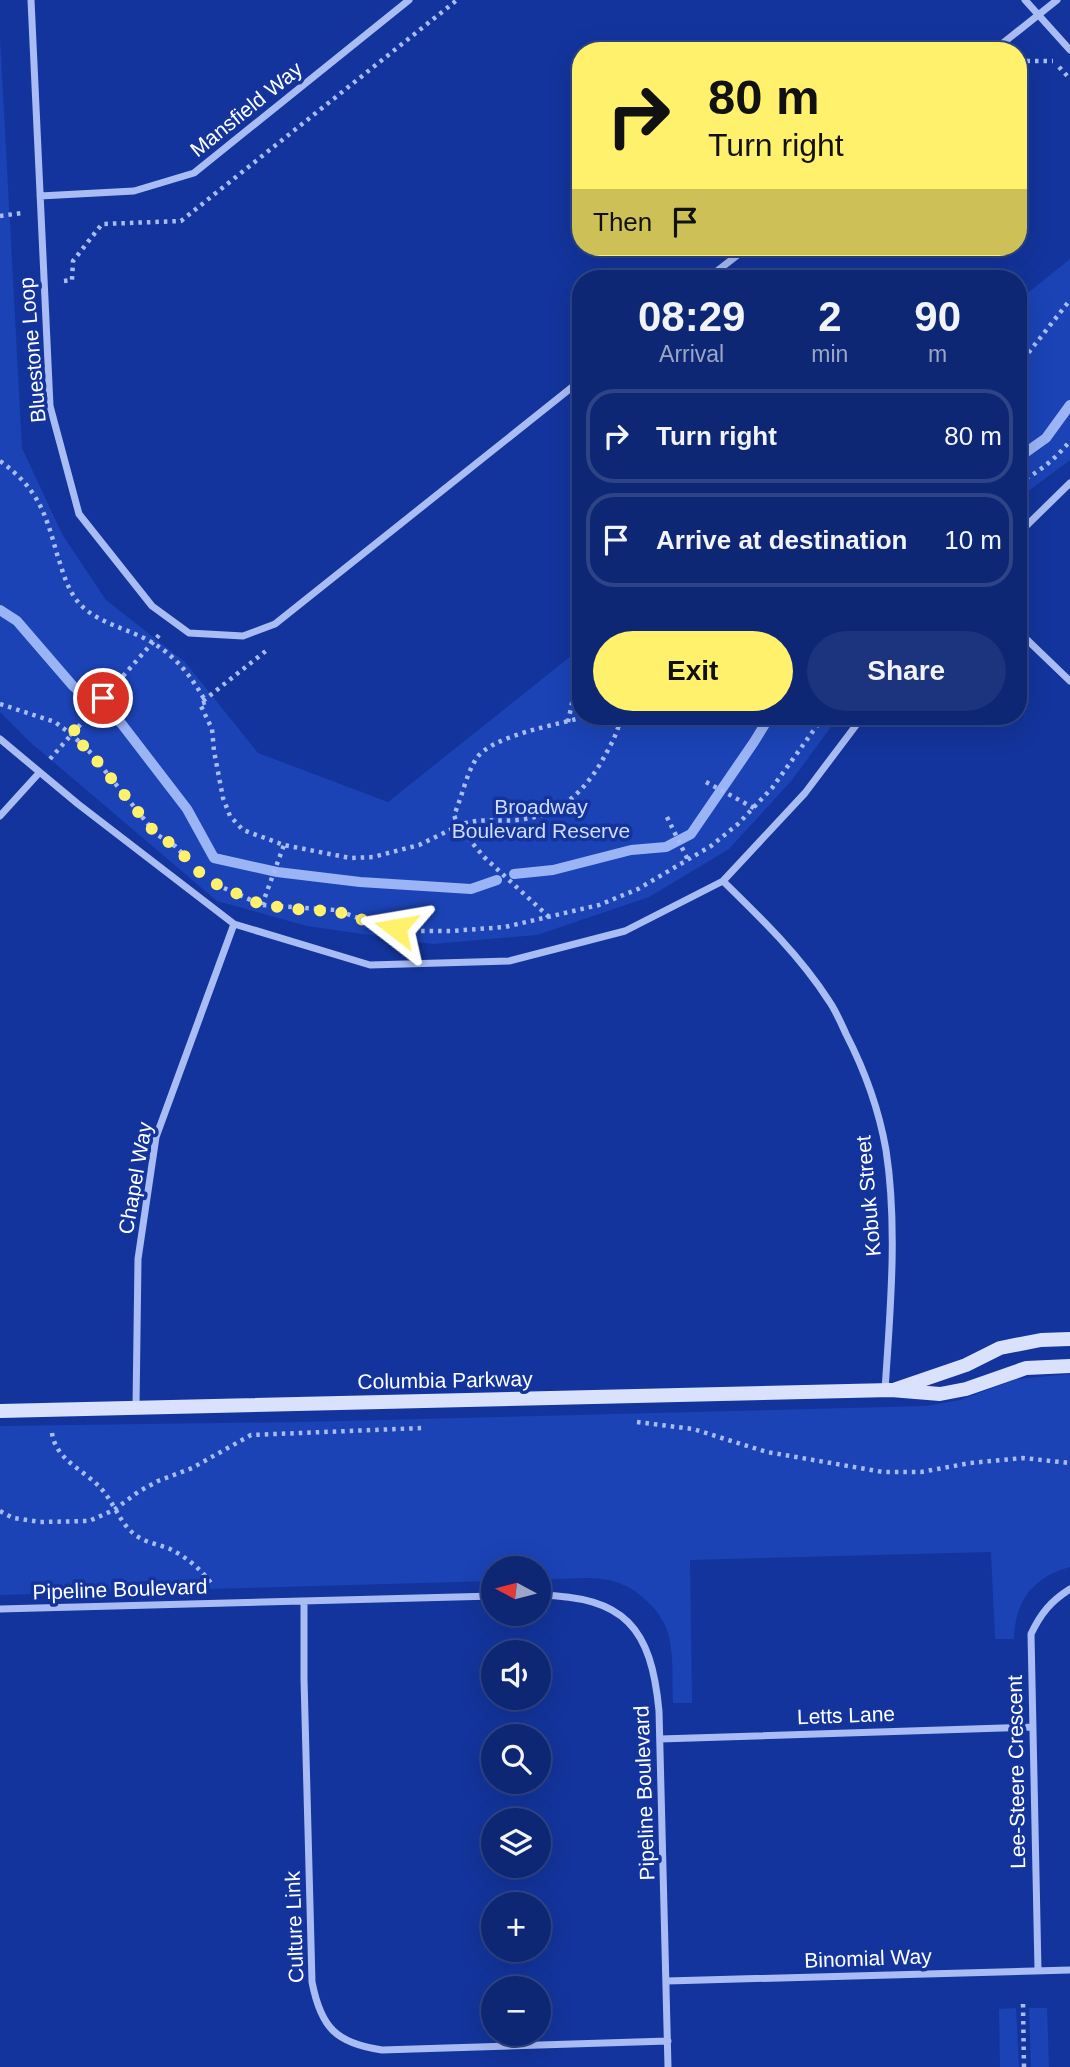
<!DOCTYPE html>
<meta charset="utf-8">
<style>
:root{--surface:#0e2775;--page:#1c337d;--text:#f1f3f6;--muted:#9ba5c5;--line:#2e4487;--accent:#fff16c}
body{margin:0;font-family:Arial,sans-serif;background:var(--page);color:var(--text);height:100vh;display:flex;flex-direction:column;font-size:26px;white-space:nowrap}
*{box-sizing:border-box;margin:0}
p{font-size:23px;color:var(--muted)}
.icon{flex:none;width:38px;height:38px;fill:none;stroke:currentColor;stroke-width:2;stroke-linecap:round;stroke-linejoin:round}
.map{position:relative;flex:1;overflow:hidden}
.side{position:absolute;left:572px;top:270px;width:455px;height:455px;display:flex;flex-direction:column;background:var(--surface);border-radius:28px;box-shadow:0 7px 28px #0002,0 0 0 2px var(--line)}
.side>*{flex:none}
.banner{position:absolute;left:572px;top:42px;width:455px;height:214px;border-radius:28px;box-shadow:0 7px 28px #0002,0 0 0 2px var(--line);background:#fff16c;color:#111;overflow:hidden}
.needle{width:46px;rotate:277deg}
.buttons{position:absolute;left:481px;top:1556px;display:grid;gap:14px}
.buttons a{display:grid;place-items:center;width:70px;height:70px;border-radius:50%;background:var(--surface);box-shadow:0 7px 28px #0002,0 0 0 2px var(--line);font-size:35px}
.pin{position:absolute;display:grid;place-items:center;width:60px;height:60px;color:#fff;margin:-30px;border:4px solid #fff;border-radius:50%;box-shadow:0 2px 7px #0007}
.me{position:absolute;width:77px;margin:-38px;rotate:284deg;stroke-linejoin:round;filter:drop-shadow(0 0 5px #0008)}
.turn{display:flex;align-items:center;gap:24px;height:147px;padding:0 21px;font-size:32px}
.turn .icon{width:91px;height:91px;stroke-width:2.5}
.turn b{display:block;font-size:49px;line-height:60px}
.then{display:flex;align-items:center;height:66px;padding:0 21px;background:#0003;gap:14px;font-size:26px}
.eta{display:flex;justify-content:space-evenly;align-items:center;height:119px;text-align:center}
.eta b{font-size:42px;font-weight:700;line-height:49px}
.button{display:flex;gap:14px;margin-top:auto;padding:14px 21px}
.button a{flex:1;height:80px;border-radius:42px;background:var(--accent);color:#111;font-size:28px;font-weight:700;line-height:80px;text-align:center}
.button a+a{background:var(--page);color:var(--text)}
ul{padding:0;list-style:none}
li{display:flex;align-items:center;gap:21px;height:94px;margin:0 14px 10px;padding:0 7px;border:4px solid var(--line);border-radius:28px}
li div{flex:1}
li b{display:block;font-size:26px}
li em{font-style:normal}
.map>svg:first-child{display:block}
.green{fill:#1b43b6}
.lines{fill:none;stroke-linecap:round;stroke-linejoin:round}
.stream{stroke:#9bb4f6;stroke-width:10}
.path{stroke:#a9bcf4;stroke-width:4.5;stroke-dasharray:3.5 5;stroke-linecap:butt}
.street{stroke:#a9bcf4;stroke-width:7}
.secondary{stroke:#d9e1fd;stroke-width:14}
.route{stroke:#fff16c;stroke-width:12;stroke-dasharray:0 21.6}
.labels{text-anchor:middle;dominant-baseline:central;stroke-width:7;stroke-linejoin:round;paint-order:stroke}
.street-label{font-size:21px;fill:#fff;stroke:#13349c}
.park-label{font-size:21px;fill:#d1ddfd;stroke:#13349c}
</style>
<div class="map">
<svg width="1070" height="2067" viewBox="0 0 1070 2067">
<rect width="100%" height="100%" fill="#13349c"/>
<path class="green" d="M 0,37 L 22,448 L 62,534 L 106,600 L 185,662 L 258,753 L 388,802 L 581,648 L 581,716 L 839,716 L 792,780 L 729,849 L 649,897 L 537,935 L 433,944 L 307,926 L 217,901 L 30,742 L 0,712 Z
M 1070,259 L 1070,460 L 1019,498 L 1019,300 Z
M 1070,1374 L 1070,1567 C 1033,1577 1015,1601 1014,1639 L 995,1639 L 991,1552 L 690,1560 L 692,1703 L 673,1703 C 672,1682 674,1658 669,1637 C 667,1626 659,1613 651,1605 C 617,1569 584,1579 539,1580 L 539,1568 L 494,1568 L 493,1581 L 0,1595 L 0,1426 L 303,1422 L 926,1406 L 960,1400 L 1017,1379 Z
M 1016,2008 L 1019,2067 L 1000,2067 L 999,2009 Z
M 1029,2008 L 1047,2008 L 1049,2067 L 1031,2067 Z"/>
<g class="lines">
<path class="stream" d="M 1018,458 L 1046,438 L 1070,405
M 0,610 L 17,621 L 73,686 L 121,723 L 187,809 L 214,858 L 277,872 L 360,882 L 471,889 L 497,880
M 514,874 L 553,870 L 631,850 L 666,847 L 691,834 L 754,742 L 770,716"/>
<path class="path" d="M 1018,61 L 1053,61
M 1059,67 L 1070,79
M 0,216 L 22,213
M 64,281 L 72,280 L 73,261 L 102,224 L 181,221 L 457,0
M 1018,366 L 1070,300
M 0,461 C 37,488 45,511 57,554 C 62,569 66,585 75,598 C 92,623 129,628 153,643 C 178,658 192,678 206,702 L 200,704 L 212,729 L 214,751 L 223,798 L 230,816 L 243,830 L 284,845 L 350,858 L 373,857 L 419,845 L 458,826 L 454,815 C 462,797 466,775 476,759 C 491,735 561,724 588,716
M 1018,482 C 1039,473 1056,458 1070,441
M 203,701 L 267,650
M 0,704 L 55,722 L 71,734 L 89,751 L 156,834 L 175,846 L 190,861
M 568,722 L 581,660
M 50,759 L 160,634
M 706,782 L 754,808
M 667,817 L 688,860
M 224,888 L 262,905 L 336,910 L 378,925 L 414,931 L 451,931 L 505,927 L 599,905 L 638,889 L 711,846 L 738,824 L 772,788 L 824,716
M 262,905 L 284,845
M 549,917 L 484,857 L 458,826 C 476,817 496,822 517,820 C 564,816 590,786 610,746 C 616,736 618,726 623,716
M 637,1422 L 693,1429 L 767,1452 L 883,1472 L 921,1472 L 970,1463 L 1023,1458 L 1070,1463
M 52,1433 C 56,1462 88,1471 104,1492 C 117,1508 121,1527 140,1538 C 149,1543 160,1545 170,1549 C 185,1556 202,1570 211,1583
M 0,1511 L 13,1518 L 40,1522 L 89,1521 L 114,1510 L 138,1492 L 158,1481 L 192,1468 L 251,1435 L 422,1428
M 1023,2004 L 1024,2067"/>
<path class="street" d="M 31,0 L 50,406 L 79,514 L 152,606 L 189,633 L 243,636 L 275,624 L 581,380
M 1025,0 L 1070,50
M 993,51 L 1057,0
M 40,196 L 134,191 L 194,173 L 409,0
M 708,278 L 748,247
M 1018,534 L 1070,483
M 1018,631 L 1070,681
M 0,739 L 78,804 L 234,924 L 370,965 L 509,961 L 625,931 L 723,881 L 805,793 L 863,716
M 0,816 L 39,773
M 723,881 C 762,919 800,956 829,1001 C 836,1011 841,1023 846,1034 C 865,1071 879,1110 886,1150 C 898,1227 890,1313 885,1390
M 136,1408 L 138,1259 L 156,1137 L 234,924
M 539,1595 C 625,1597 651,1627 659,1711 L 668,2067
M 304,1603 L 304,1679 L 312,1982 C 321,2028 336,2043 382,2050 L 668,2041
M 0,1609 L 494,1596
M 660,1739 L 1032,1727
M 1038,1970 L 1031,1634 C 1041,1613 1051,1601 1070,1589
M 667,1981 L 1070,1970"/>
<path class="secondary" d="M 896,1389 L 966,1365 L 1000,1348 L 1041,1340 L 1070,1339
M 0,1411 L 891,1390 L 940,1394 L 966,1389 L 1026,1368 L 1070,1366"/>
</g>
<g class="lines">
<path class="route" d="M 103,698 L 71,734 L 89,751 L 156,834 L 175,846 L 202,875 L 218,885 L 262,905 L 305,910 L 336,911 L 378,925 L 396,928"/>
</g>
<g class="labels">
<g class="street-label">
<text transform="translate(246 109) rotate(-39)">Mansfield Way</text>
<text transform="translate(32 350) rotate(-95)">Bluestone Loop</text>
<text transform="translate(135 1178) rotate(-80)">Chapel Way</text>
<text transform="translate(868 1196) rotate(-95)">Kobuk Street</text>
<text transform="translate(445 1380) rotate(-1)">Columbia Parkway</text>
<text transform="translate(120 1589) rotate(-2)">Pipeline Boulevard</text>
<text transform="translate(846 1715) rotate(-2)">Letts Lane</text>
<text transform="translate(1016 1772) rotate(-91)">Lee-Steere Crescent</text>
<text transform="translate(644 1793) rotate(-92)">Pipeline Boulevard</text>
<text transform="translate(294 1927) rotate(-92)">Culture Link</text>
<text transform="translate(868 1958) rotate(-2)">Binomial Way</text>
</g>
<g class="park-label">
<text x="541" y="806">Broadway<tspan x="541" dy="24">Boulevard Reserve</tspan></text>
</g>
</g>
</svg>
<div class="buttons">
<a><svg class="needle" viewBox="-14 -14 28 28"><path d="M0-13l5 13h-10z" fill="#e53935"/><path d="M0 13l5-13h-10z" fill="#9ba5c5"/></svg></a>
<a><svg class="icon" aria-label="sound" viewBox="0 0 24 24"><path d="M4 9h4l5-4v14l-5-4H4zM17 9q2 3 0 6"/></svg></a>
<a><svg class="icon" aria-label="search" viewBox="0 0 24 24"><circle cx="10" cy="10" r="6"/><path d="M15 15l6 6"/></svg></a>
<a><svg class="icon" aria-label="layers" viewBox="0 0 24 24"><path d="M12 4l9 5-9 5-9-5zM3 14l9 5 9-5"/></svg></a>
<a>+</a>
<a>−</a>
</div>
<div class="pin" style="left:103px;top:698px;background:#d93025"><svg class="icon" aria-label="arrive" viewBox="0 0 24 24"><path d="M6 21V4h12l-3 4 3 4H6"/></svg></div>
<svg class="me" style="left:396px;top:928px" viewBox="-20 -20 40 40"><path d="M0-17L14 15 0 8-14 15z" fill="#fff16c" stroke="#fff" stroke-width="4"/></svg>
<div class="banner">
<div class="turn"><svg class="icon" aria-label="right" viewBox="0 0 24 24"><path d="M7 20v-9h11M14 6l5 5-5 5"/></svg><div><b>80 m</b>Turn right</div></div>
<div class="then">Then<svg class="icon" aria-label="arrive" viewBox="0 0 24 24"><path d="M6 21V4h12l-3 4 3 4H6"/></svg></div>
</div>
<section class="side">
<div class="eta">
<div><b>08:29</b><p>Arrival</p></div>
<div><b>2</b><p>min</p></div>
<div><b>90</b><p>m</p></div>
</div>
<ul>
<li><svg class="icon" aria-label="right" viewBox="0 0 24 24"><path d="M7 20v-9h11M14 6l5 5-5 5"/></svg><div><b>Turn right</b></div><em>80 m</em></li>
<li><svg class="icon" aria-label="arrive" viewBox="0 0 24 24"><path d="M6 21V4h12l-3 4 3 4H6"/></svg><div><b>Arrive at destination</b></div><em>10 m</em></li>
</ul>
<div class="button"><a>Exit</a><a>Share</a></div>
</section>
</div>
